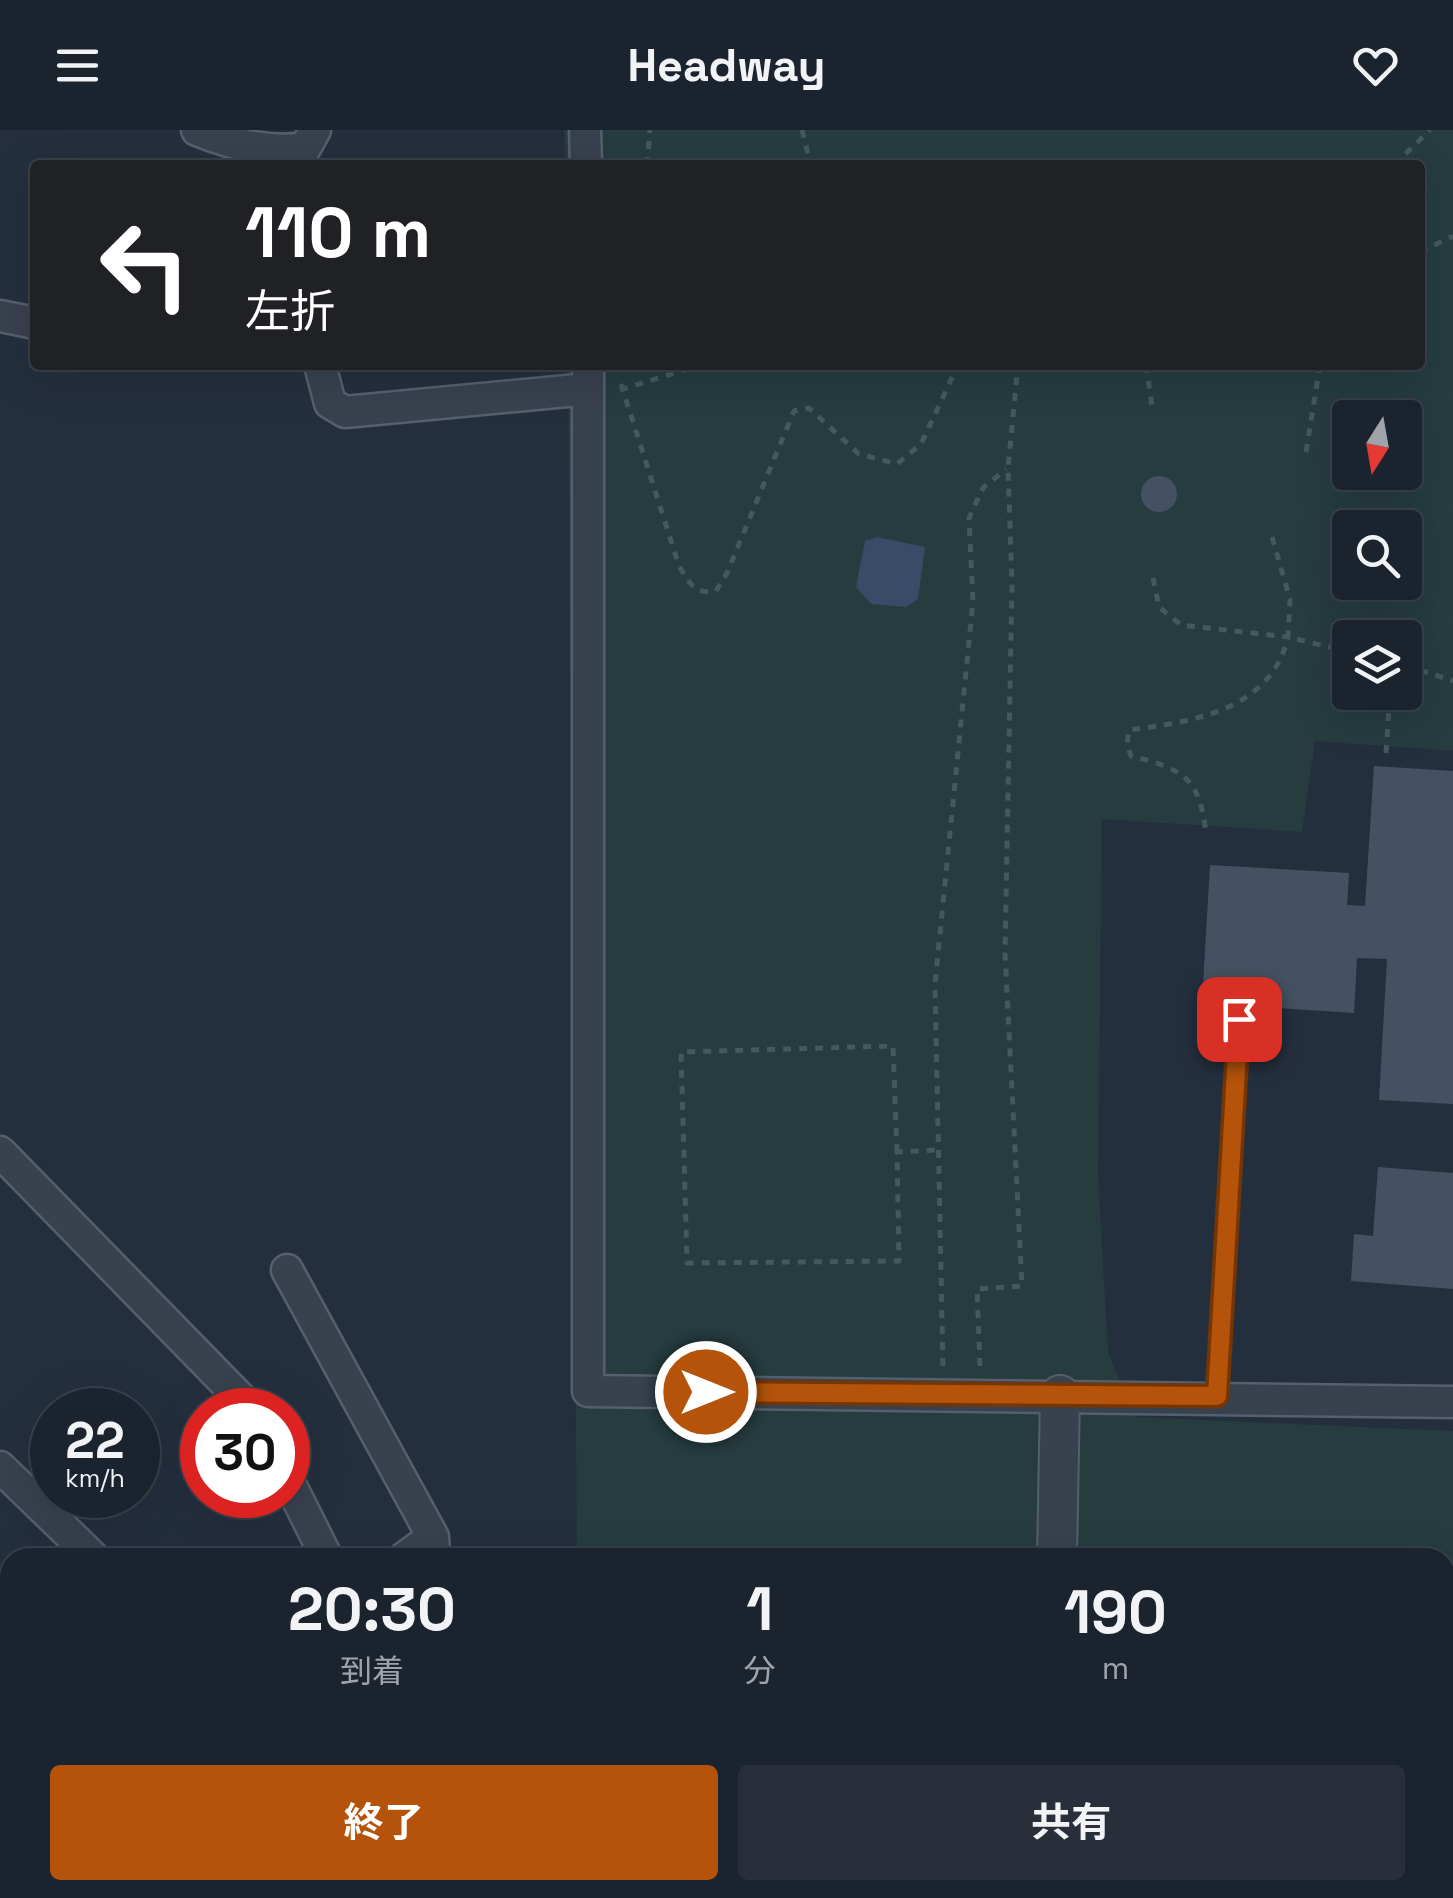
<!DOCTYPE html>
<html lang="ja">
<meta charset="utf-8">
<style>
:root{--surface:#1b232e;--page:#282f3a;--text:#f1f3f6;--muted:#a0a4aa;--line:#39404a;--accent:#b45309}
body{margin:0;font-family:"Space Grotesk","Noto Sans JP",sans-serif;background:var(--page);color:var(--text);height:100vh;display:flex;flex-direction:column;font-size:38px;white-space:nowrap}
*{box-sizing:border-box;margin:0}
p{font-size:32px;color:var(--muted)}
.icon{flex:none;width:55px;height:55px;fill:none;stroke:currentColor;stroke-width:2;stroke-linecap:round;stroke-linejoin:round}
.map{position:relative;flex:1;overflow:hidden}
.drawer{position:absolute;left:0px;top:1418px;width:1455px;height:352px;display:flex;flex-direction:column;background:var(--surface);border-radius:30px 30px 0 0;box-shadow:0 10px 40px #0002,0 0 0 2px var(--line)}
.drawer>*{flex:none}
.top-card{position:absolute;left:30px;top:30px;width:1395px;height:210px;border-radius:10px;box-shadow:0 10px 40px #0002,0 0 0 2px var(--line);background:#202124;color:#fff;overflow:hidden}
.needle{width:65px;rotate:191deg}
.tools{position:absolute;left:1332px;top:270px;display:grid;gap:20px}
.tools a{display:grid;place-items:center;width:90px;height:90px;border-radius:10px;background:var(--surface);box-shadow:0 10px 40px #0002,0 0 0 2px var(--line);font-size:50px}
.speed{position:absolute;left:30px;top:1258px;display:flex;gap:20px;font-size:50px;font-weight:700;text-align:center}
.speed>*{display:grid;place-content:center;width:130px;height:130px;border-radius:50%;background:var(--surface);box-shadow:0 10px 40px #0002,0 0 0 2px var(--line);line-height:1}
.speed small{font-size:25px;font-weight:400}
.speed .limit{border:15px solid #d22;background:#fff;color:#111}
.pin{position:absolute;display:grid;place-items:center;width:85px;height:85px;color:#fff;margin:-42px;border-radius:20px;box-shadow:0 5px 15px #0006}
.me{position:absolute;width:110px;margin:-55px;rotate:90deg;stroke-linejoin:round;filter:drop-shadow(0 0 8px #0008)}
.turn{display:flex;align-items:center;gap:35px;height:210px;padding:0 50px;font-size:45px}
.turn .icon{width:130px;height:130px;stroke-width:2.5}
.turn b{display:block;font-size:70px;line-height:85px}
.eta{display:flex;justify-content:space-evenly;align-items:center;height:170px;text-align:center}
.eta b{font-size:60px;font-weight:700;line-height:70px}
.cta{display:flex;gap:20px;margin-top:auto;padding:20px 50px}
.cta a{flex:1;height:115px;border-radius:10px;background:var(--accent);color:#fff;font-size:40px;font-weight:700;line-height:115px;text-align:center}
.cta a+a{background:var(--page);color:var(--text)}
header{display:flex;justify-content:space-between;align-items:center;height:130px;padding:0 50px;background:var(--surface);font-size:45px;font-weight:700}
.map>svg:first-child{display:block}
.green{fill:#263c3f;fill-rule:evenodd}
.water{fill:#394c67}
.building{fill:#455162}
.lines{fill:none;stroke-linecap:round;stroke-linejoin:round}
.service-casing{stroke:#565f6c;stroke-width:20}
.minor-casing{stroke:#565f6c;stroke-width:35}
.tertiary-casing{stroke:#565f6c;stroke-width:42}
.path{stroke:#44595c;stroke-width:5;stroke-dasharray:8 8;stroke-linecap:butt}
.service{stroke:#38414e;stroke-width:15}
.minor{stroke:#38414e;stroke-width:30}
.tertiary{stroke:#38414e;stroke-width:38}
.route-casing{stroke:#753606;stroke-width:25}
.route{stroke:#b45309;stroke-width:18}
</style>
<header><svg class="icon" aria-label="menu" viewBox="0 0 24 24"><path d="M4 6h16M4 12h16M4 18h16"/></svg>Headway<svg class="icon" aria-label="heart" viewBox="0 0 24 24"><path d="M12 20l-8-8c-3-5 5-10 8-4 3-6 11-1 8 4z"/></svg></header>
<div class="map">
<svg width="1453" height="1768" viewBox="0 0 1453 1768">
<rect width="100%" height="100%" fill="#242f3e"/>
<path class="green" d="M 564,0 L 1453,0 L 1453,621 L 1315,611 L 1302,702 L 1102,689 L 1098,1044 L 1108,1223 L 1136,1287 L 1453,1301 L 1453,1768 L 579,1768 L 579,1760 L 1445,1760 L 1445,1428 L 577,1427 L 568,235 L 1420,235 L 1420,35 L 565,35 ZM 1350,288 L 1405,288 L 1405,342 L 1350,342 ZM 1350,398 L 1405,398 L 1405,452 L 1350,452 ZM 1350,508 L 1405,508 L 1405,562 L 1350,562 Z"/>
<path class="water" d="M 877,407 L 925,417 L 918,469 L 906,477 L 871,474 L 856,457 L 865,411 Z"/>
<path class="building" d="M1141 364a18 18 0 1 1 36 0a18 18 0 1 1-36 0Z
M 1374,636 L 1453,641 L 1453,974 L 1379,970 L 1387,829 L 1357,828 L 1354,883 L 1202,873 L 1210,735 L 1349,743 L 1347,775 L 1365,776 Z
M 1378,1037 L 1453,1043 L 1453,1159 L 1351,1151 L 1354,1104 L 1373,1106 Z"/>
<g class="lines">
<defs>
<path id="service" d="M 1217,1266 L 1239,889"/>
<path id="minor" d="M 197,0 C 231,14 268,24 305,18 L 315,0
M 585,0 L 586,35
M 0,186 L 35,193
M 320,235 L 330,273 L 345,282 L 588,259
M 588,235 L 588,1261 L 1453,1272
M 0,1022 L 252,1280
M 287,1140 L 433,1407
M 0,1337 L 94,1428
M 288,1350 L 327,1428
M 404,1428 L 433,1407 L 434,1423
M 144,1768 L 145,1760"/>
<path id="tertiary" d="M 1057,1428 L 1060,1265
M 1052,1768 L 1052,1760"/>
</defs>
<use href="#service" class="service-casing"/>
<use href="#minor" class="minor-casing"/>
<use href="#tertiary" class="tertiary-casing"/>
<path class="path" d="M 802,0 L 809,28 L 816,35
M 647,35 L 650,0
M 1394,35 L 1430,0
M 1420,122 L 1453,106
M 1146,235 L 1153,282
M 621,254 L 679,436 C 689,453 695,465 716,461 L 727,443 L 794,281 L 809,278 L 859,324 L 897,334 L 921,314 L 958,235
M 620,260 L 700,235
M 1306,322 L 1320,235
M 1272,407 L 1290,469 L 1288,507 L 1350,522
M 1153,448 L 1159,477 L 1181,495 L 1288,507 C 1271,580 1193,592 1129,600 L 1127,614 L 1131,626 C 1184,639 1200,648 1206,704
M 1405,535 L 1453,551
M 1386,623 L 1390,562
M 897,1022 L 893,916 L 681,922 L 687,1133 L 899,1131 L 897,1022 L 937,1020
M 943,1236 L 935,854 L 973,471 L 969,388 L 983,358 L 1006,339
M 980,1236 L 977,1159 L 1022,1156 L 1005,823 L 1012,455 L 1008,338 L 1018,235"/>
<use href="#service" class="service"/>
<use href="#minor" class="minor"/>
<use href="#tertiary" class="tertiary"/>
</g>
<g class="lines">
<defs>
<path id="route" d="M 706,1262 L 1217,1266 L 1239,889"/>
</defs>
<use href="#route" class="route-casing"/>
<use href="#route" class="route"/>
</g>
</svg>
<div class="tools">
<a><svg class="needle" viewBox="-14 -14 28 28"><path d="M0-13l5 13h-10z" fill="#e53935"/><path d="M0 13l5-13h-10z" fill="#a0a4aa"/></svg></a>
<a><svg class="icon" aria-label="search" viewBox="0 0 24 24"><circle cx="10" cy="10" r="6"/><path d="M15 15l6 6"/></svg></a>
<a><svg class="icon" aria-label="layers" viewBox="0 0 24 24"><path d="M12 4l9 5-9 5-9-5zM3 14l9 5 9-5"/></svg></a>
</div>
<div class="speed"><div>22<small>km/h</small></div><div class="limit">30</div></div>
<div class="pin" style="left:1239px;top:889px;background:#d93025"><svg class="icon" aria-label="arrive" viewBox="0 0 24 24"><path d="M6 21V4h12l-3 4 3 4H6"/></svg></div>
<svg class="me" style="left:706px;top:1262px" viewBox="-20 -20 40 40"><circle r="17" fill="#b45309" stroke="#fff" stroke-width="3"/><path d="M0-11L8 9 0 5-8 9z" fill="#fff"/></svg>
<div class="top-card">
<div class="turn"><svg class="icon" aria-label="left" viewBox="0 0 24 24"><path d="M17 20v-9H6M10 6l-5 5 5 5"/></svg><div><b>110 m</b>左折</div></div>
</div>
<section class="drawer">
<div class="eta">
<div><b>20:30</b><p>到着</p></div>
<div><b>1</b><p>分</p></div>
<div><b>190</b><p>m</p></div>
</div>
<div class="cta"><a>終了</a><a>共有</a></div>
</section>
</div>
